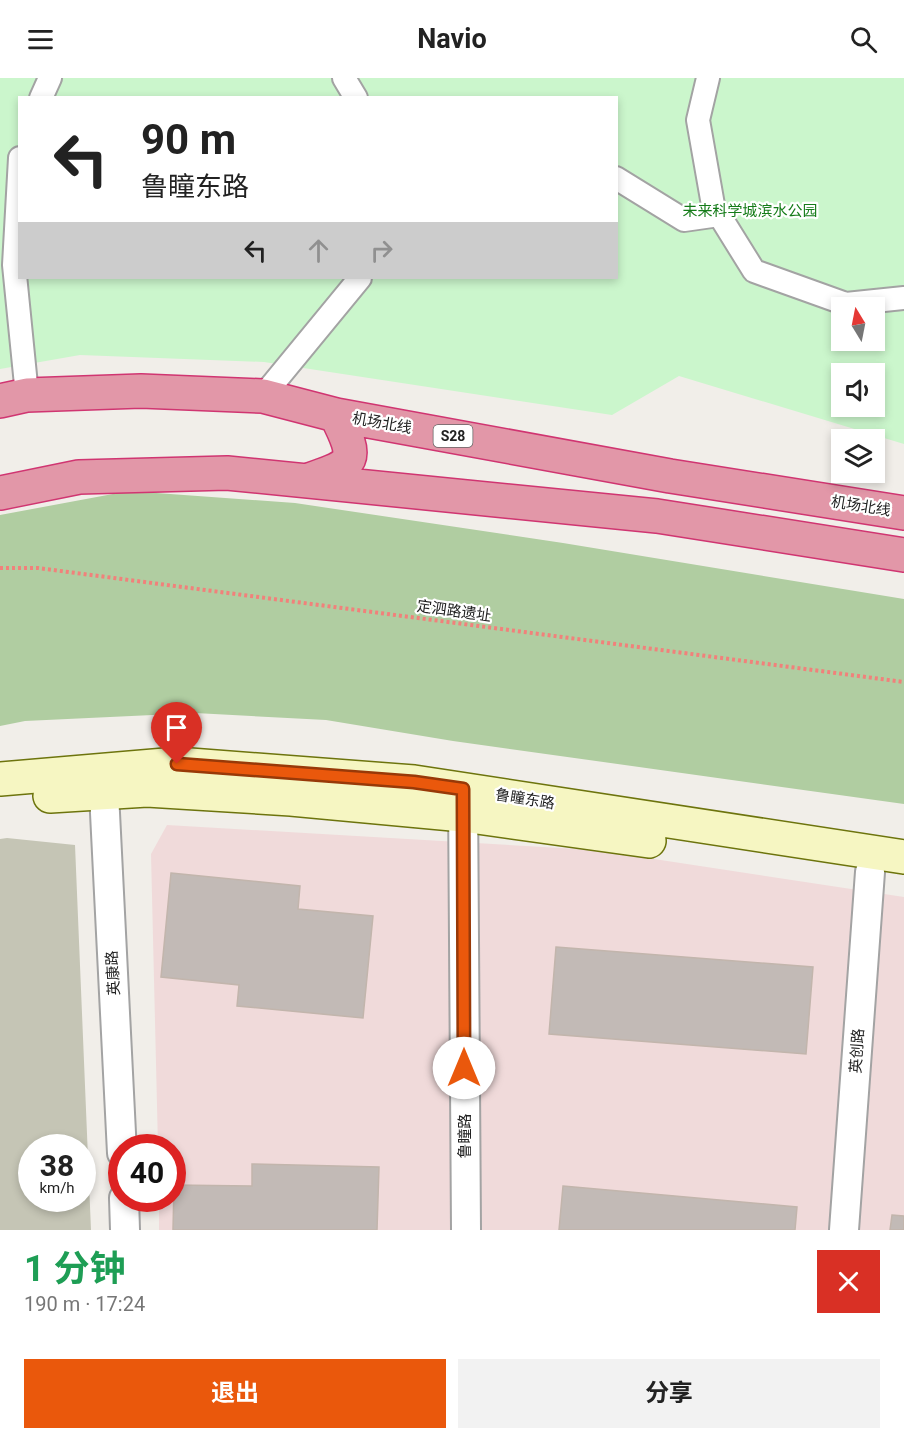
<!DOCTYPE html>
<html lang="zh">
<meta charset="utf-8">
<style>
:root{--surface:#fff;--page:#f2f2f2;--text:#222;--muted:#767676;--accent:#ea580c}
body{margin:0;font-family:Roboto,"Noto Sans SC",sans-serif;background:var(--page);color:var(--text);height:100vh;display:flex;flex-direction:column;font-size:22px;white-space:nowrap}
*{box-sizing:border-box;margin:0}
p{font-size:20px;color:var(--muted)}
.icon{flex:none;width:33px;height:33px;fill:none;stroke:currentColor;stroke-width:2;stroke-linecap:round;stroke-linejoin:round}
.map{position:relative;height:1152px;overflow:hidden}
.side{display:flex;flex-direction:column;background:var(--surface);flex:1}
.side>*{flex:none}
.top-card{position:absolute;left:18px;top:18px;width:600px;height:183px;border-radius:0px;box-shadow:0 3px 9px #0003;background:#fff;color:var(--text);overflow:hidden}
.needle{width:39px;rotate:350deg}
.fabs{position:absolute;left:831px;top:219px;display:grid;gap:12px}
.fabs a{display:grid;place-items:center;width:54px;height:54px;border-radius:0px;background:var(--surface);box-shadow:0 3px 9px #0003;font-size:30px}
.speed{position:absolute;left:18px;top:1056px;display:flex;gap:12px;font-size:30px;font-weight:700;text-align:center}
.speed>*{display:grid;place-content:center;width:78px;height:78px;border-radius:50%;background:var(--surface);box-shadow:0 3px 9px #0003;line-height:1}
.speed small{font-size:15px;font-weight:400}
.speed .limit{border:9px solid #d22;background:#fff;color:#111}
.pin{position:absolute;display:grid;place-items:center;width:51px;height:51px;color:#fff;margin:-62px -26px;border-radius:50% 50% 50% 0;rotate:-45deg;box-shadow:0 0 6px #0007}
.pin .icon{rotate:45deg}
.me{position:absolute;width:66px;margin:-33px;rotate:0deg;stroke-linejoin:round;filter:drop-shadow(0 0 4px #0008)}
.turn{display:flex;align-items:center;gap:21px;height:126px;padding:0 24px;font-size:27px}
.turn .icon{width:78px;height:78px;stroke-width:2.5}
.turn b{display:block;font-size:42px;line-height:51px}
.lanes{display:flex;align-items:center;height:57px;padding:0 24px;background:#0003;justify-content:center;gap:30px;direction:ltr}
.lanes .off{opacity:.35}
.round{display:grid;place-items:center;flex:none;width:63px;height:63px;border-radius:0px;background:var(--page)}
.headline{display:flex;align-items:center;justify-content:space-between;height:102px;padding:0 24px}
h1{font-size:36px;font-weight:700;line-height:45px;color:#1e9e55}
.primary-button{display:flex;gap:12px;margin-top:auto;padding:12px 24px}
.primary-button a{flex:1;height:69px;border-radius:0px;background:var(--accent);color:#fff;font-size:24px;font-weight:700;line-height:69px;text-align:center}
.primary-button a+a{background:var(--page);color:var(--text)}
header{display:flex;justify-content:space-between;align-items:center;height:78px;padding:0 24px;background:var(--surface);font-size:27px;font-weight:700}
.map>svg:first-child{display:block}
.commercial{fill:#f0dada}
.construction{fill:#c5c5b5;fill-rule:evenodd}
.forest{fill:#b0cda1}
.park{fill:#cbf6cc;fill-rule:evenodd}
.building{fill:#c2bab6;stroke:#c2b5ac;stroke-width:1.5}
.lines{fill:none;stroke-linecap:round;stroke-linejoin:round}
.minor-casing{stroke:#a3a3a3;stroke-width:26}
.tertiary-casing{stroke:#a3a3a3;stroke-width:32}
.secondary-casing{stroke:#6d740d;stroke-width:36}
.motorway-casing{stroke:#d03571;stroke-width:36}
.path{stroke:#f1817b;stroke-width:4;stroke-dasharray:3 3;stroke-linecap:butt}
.minor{stroke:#fff;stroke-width:22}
.tertiary{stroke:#fff;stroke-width:28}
.secondary{stroke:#f6f6c2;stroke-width:33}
.motorway{stroke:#e297a8;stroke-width:33}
.route-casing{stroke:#983908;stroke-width:15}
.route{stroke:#ea580c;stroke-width:10}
.labels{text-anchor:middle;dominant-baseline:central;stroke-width:4.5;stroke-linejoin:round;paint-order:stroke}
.shield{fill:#fff;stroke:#646464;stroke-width:1.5}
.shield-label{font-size:14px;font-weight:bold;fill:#222}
.park-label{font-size:15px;fill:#147b18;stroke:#fff}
.street-label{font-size:15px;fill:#222;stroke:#fff}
</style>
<header><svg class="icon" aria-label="menu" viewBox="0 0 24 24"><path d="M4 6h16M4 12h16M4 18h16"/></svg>Navio<svg class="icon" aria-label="search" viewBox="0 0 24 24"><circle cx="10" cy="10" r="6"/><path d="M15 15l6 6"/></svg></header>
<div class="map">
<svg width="904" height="1152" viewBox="0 0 904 1152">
<rect width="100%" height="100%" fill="#f1eee9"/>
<path class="commercial" d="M 167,747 L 595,772 L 904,819 L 904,1152 L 159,1152 L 159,1121 L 172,1120 L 172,1070 L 158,1069 L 151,776 Z"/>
<path class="construction" d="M 7,760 L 75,767 L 91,1152 L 0,1152 L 0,761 ZM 32,1070 L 82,1070 L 82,1120 L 32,1120 Z"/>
<path class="forest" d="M 129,413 L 295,425 L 563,465 L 904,521 L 904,726 L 453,663 L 326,642 L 195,635 L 25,643 L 0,648 L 0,437 Z"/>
<path class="park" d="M 0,0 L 904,0 L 904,366 L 679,298 L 612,337 L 264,284 L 80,277 L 0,291 ZM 20,20 L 616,20 L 616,200 L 20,200 ZM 842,230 L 874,230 L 874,262 L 842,262 ZM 842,296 L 874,296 L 874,328 L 842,328 Z"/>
<path class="building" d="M 171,795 L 300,808 L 298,831 L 373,838 L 363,940 L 237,928 L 239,907 L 161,899 Z
M 556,869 L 813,889 L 806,976 L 549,956 Z
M 252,1086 L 379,1089 L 377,1152 L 173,1152 L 174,1107 L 252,1108 Z
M 563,1108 L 797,1129 L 795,1152 L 559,1152 Z
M 892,1137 L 904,1138 L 904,1152 L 890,1152 Z"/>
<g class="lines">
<defs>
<path id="minor" d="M 344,0 L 356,20
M 708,0 L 698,42 L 713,127 L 754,193 L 846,226 L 904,220
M 41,20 L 50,0
M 20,80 L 14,187 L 27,317
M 616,100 L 684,142 L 719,137
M 263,318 L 360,200"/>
<path id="tertiary" d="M 104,715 L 122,1075
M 463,716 L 466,1152
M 124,1120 L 125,1152
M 844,1152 L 870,794"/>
<path id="secondary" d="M 0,701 L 177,686 L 414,704 L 904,779
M 50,718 L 147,712 L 291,721 L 463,737 L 649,763"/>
<path id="motorway" d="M 0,323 L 27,317 L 141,313 L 263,318 L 336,337 L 670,398 L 904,435
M 309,402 C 356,386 359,383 336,337
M 0,415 L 79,399 L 227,395 L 657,438 L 904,477"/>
</defs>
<use href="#minor" class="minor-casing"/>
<use href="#tertiary" class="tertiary-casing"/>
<use href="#secondary" class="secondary-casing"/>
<use href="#motorway" class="motorway-casing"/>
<path class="path" d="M 0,490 L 38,490 L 904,604"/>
<use href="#minor" class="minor"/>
<use href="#tertiary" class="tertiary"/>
<use href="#secondary" class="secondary"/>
<use href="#motorway" class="motorway"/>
</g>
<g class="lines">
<defs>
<path id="route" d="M 177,686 L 414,704 L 463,711 L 464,990"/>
</defs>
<use href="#route" class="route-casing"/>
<use href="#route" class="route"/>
</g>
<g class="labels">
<rect class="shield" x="433.5" y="347" width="39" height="22" rx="4.5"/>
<g class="shield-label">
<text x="453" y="358">S28</text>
</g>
<g class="park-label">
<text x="750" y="133">未来科学城滨水公园</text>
</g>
<g class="street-label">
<text transform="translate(382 345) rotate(10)">机场北线</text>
<text transform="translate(861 428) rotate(9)">机场北线</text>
<text transform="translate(454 533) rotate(8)">定泗路遗址</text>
<text transform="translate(525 721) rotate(9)">鲁瞳东路</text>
<text transform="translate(113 895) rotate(-93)">英康路</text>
<text transform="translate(857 973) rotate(-86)">英创路</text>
<text transform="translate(465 1058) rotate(-90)">鲁瞳路</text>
</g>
</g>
</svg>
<div class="fabs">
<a><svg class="needle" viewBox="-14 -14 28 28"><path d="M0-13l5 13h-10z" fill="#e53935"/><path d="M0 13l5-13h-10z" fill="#767676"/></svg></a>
<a><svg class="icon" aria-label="sound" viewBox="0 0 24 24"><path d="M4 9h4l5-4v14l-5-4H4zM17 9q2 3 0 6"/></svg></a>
<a><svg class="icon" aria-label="layers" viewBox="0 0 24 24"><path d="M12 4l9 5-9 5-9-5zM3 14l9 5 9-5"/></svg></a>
</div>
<div class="speed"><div>38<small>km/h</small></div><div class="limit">40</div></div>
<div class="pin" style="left:177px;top:686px;background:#d93025"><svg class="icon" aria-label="arrive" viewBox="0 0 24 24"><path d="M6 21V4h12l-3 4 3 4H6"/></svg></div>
<svg class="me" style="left:464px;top:990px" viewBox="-20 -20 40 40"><circle r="19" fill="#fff"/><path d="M0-13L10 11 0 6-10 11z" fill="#ea580c"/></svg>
<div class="top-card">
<div class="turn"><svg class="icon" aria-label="left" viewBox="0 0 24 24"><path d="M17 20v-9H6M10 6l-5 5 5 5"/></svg><div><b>90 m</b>鲁瞳东路</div></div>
<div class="lanes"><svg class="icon" aria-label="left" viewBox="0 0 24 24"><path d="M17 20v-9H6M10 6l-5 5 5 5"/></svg><svg class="icon off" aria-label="ahead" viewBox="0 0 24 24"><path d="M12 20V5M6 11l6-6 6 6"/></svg><svg class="icon off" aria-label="right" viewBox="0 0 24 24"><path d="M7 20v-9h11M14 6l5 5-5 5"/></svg></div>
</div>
</div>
<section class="side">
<div class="headline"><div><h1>1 分钟</h1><p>190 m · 17:24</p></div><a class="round" style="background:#d93025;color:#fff"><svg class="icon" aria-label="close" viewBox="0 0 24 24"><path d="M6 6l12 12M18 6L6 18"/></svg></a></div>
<div class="primary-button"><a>退出</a><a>分享</a></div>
</section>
